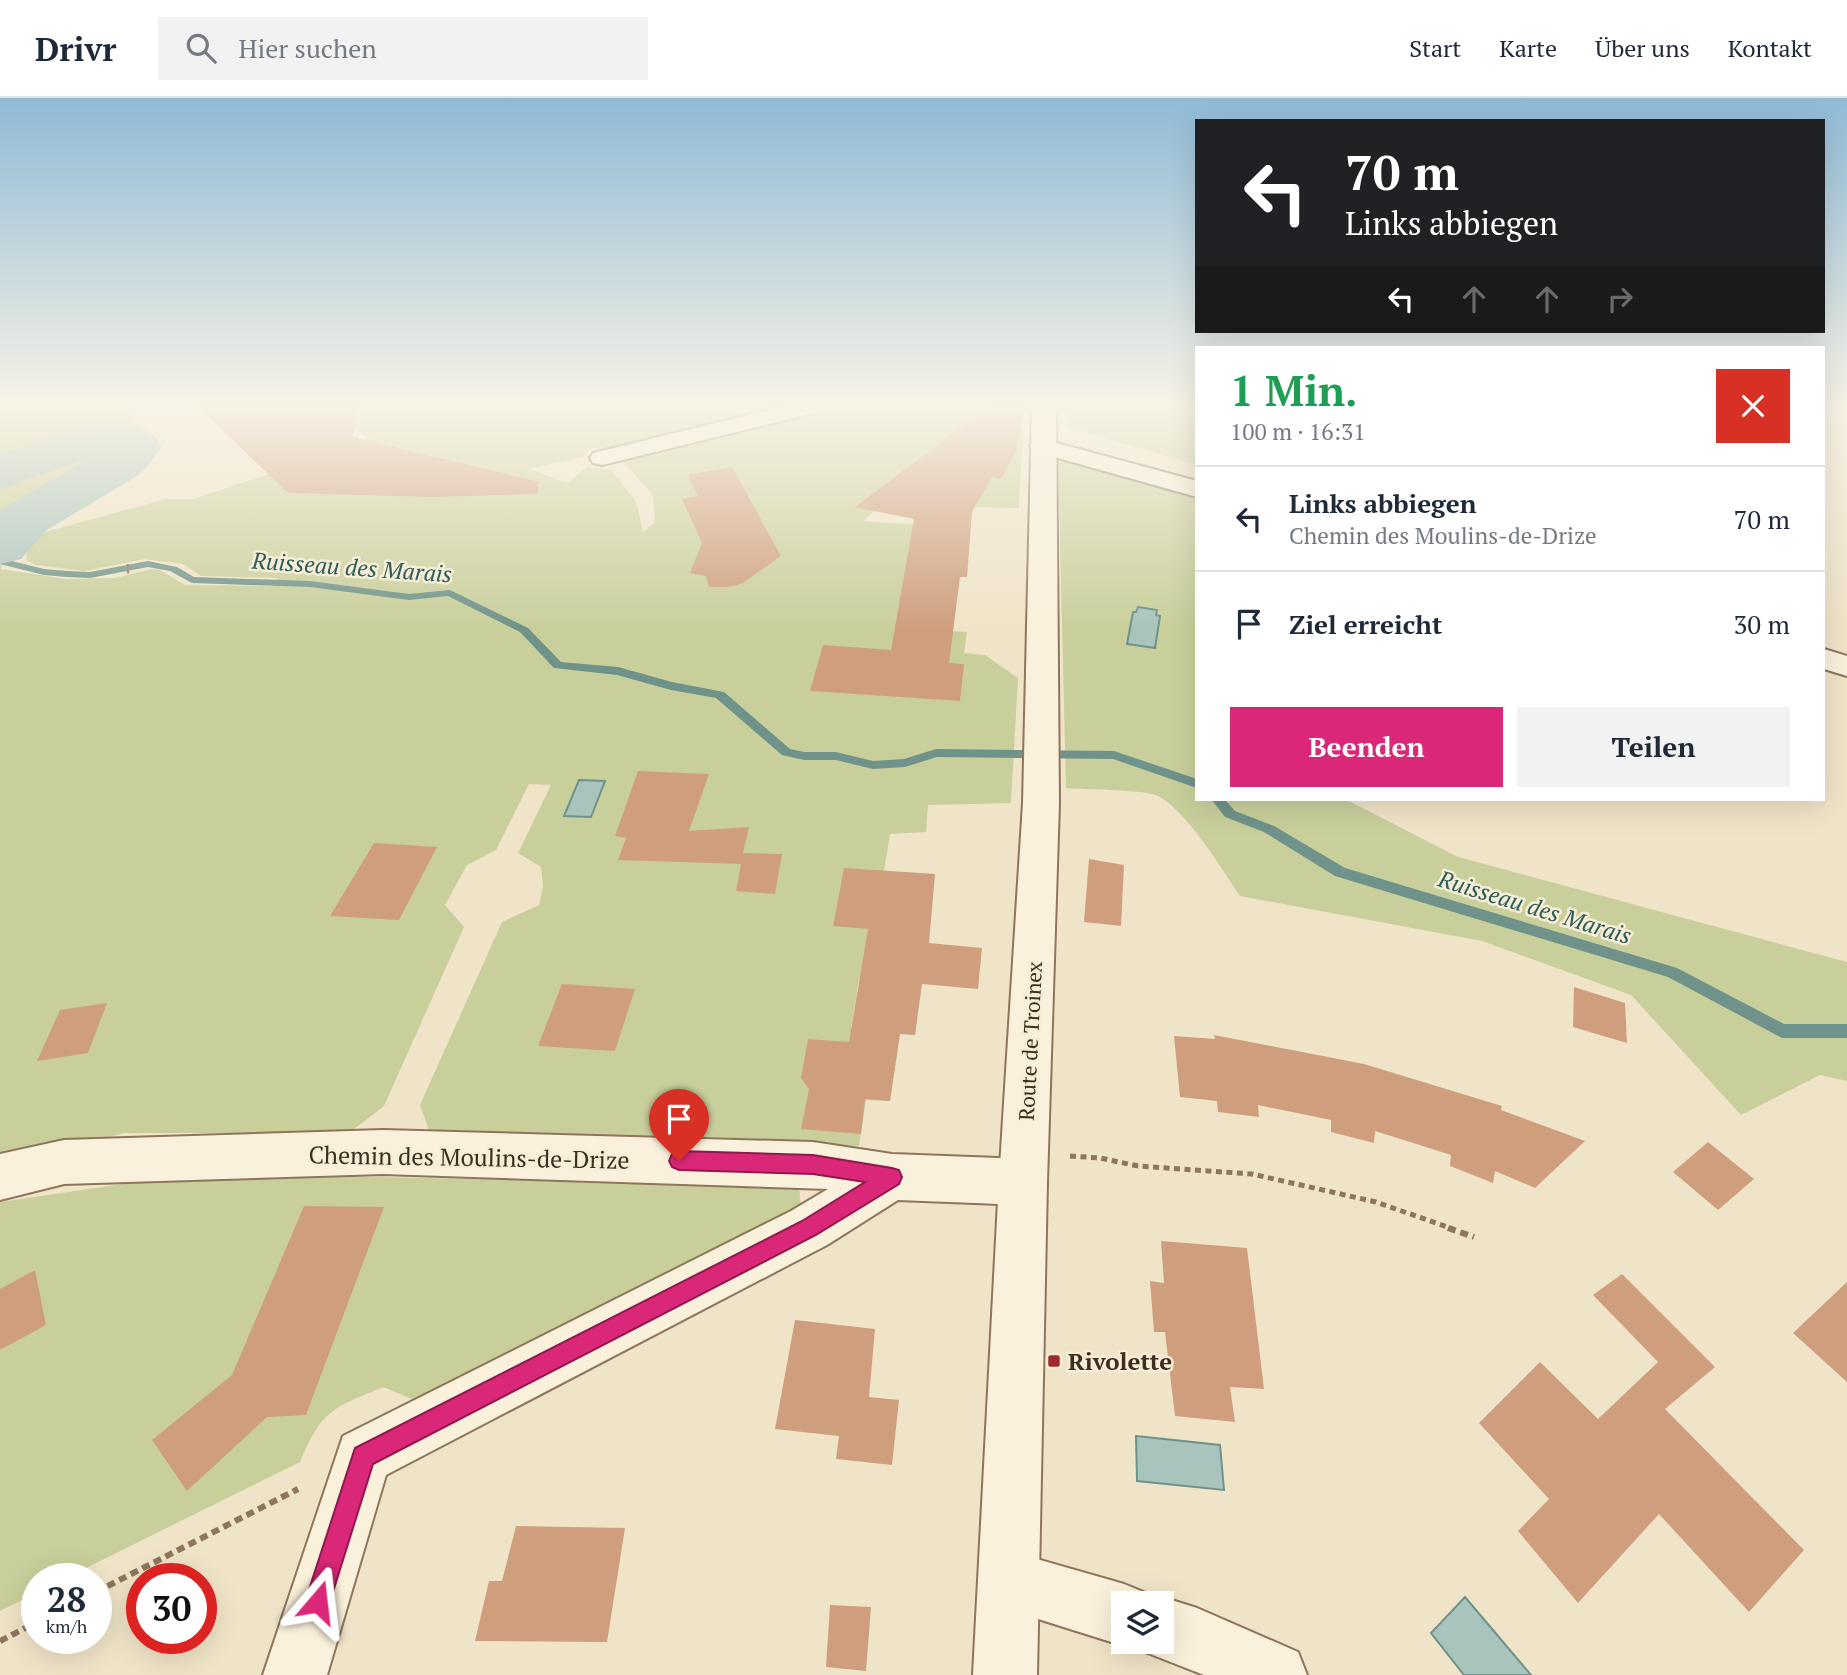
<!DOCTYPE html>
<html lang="de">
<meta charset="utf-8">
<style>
:root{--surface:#fff;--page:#f2f2f3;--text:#1f2937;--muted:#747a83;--line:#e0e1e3;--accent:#db2777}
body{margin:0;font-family:"PT Serif",serif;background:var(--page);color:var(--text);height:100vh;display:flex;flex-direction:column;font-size:26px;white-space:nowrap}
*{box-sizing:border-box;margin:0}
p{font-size:23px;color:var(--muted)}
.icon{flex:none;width:38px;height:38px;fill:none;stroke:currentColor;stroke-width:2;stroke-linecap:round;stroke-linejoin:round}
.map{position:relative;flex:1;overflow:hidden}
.panel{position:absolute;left:1195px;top:248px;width:630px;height:455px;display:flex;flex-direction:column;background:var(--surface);border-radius:0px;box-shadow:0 7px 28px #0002}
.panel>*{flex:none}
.banner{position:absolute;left:1195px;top:21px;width:630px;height:214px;border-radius:0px;box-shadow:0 7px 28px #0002;background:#202124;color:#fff;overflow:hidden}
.controls{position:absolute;left:1111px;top:1493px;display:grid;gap:14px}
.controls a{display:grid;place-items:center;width:63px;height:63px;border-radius:0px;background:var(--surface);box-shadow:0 7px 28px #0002;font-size:35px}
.speed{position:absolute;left:21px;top:1465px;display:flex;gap:14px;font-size:35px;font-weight:700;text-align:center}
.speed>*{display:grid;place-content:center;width:91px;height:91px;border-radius:50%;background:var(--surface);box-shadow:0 7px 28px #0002;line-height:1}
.speed small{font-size:18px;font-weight:400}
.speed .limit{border:10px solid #d22;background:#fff;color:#111}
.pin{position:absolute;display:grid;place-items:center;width:60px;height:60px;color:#fff;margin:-72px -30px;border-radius:50% 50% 50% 0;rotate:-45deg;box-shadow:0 0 7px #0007}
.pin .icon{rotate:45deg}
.me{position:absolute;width:77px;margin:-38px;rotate:17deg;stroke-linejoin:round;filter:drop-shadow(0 0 5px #0008)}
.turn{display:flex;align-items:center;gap:24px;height:147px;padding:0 35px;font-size:32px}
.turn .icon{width:91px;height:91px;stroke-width:2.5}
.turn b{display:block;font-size:49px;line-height:60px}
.lanes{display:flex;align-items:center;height:66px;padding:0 35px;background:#0003;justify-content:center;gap:35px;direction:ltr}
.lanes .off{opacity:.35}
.round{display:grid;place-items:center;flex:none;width:74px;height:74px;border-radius:0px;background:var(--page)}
.head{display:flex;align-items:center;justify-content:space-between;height:119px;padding:0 35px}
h1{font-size:42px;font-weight:700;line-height:52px;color:#1e9e55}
.primary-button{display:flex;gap:14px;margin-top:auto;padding:14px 35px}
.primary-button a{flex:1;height:80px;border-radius:0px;background:var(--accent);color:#fff;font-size:28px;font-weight:700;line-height:80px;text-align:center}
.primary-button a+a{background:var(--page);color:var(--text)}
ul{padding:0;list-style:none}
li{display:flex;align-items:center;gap:21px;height:105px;padding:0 35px;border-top:2px solid var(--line)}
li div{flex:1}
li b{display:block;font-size:26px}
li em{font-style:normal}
header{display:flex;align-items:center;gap:42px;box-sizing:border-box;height:98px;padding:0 35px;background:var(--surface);border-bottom:2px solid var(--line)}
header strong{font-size:33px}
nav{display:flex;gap:38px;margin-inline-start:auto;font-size:24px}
.search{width:490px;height:63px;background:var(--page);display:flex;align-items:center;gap:18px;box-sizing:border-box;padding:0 24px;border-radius:0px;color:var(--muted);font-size:26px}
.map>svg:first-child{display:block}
.green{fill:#c9cf9b;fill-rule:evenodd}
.water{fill:#a9c4bc;stroke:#6f938a;stroke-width:2}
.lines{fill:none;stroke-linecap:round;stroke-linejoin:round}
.stream{fill:#6f938a;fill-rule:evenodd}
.river{fill:#a9c4bc;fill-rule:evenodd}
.building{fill:#cf9f7d}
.minor-casing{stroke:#8d765c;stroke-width:4}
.tertiary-casing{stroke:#8d765c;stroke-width:4}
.path-far2{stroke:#8d765c;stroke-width:2.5;stroke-dasharray:3.5 2.5;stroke-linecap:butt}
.path-far1{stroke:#8d765c;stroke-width:5;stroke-dasharray:6 4.5;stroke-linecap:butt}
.path{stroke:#8d765c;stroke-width:6;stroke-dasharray:8 5;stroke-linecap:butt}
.minor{fill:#faf1dc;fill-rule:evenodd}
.tertiary{fill:#faf1dc;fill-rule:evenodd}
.route{fill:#db2777;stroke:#8e194d;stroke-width:2}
.poi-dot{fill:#9e2a2b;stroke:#f7eed8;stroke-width:2.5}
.labels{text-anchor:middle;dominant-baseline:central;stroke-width:5;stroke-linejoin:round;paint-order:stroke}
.street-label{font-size:21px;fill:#3d2e20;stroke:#f7eed8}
.water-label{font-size:23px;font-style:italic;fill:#2f5d5a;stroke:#f7eed8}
.near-street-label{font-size:24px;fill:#3d2e20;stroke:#f7eed8}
.near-poi-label{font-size:24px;font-weight:bold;fill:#3d2e20;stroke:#f7eed8;text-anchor:start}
</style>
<header>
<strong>Drivr</strong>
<div class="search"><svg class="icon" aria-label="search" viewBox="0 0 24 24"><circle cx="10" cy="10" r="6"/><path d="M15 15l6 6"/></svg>Hier suchen</div>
<nav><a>Start</a><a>Karte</a><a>Über uns</a><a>Kontakt</a></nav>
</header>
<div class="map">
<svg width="1847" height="1577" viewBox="0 0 1847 1577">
<rect width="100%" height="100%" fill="#f0e4c8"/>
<path class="green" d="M 0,309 L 136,309 L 129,318 L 158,341 L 159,349 C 128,384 77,403 37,425 L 30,438 L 166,401 L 193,401 L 370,342 L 331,309 L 791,309 L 620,351 L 591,350 L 582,359 L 529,371 L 567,385 L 587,369 L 611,372 L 636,403 L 643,434 L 655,424 L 653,397 L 622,363 L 631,357 L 710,337 L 734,336 L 736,332 L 742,330 L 827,309 L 1024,309 L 1019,410 L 972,409 L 896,395 L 863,423 L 957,430 L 919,531 L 967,534 L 964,555 L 985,557 L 1018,580 L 1011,705 L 928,707 L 926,734 L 890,736 L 884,773 L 935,776 L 922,886 L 859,881 L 851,931 L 870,932 L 898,948 L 890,1003 L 866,1002 L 859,1048 L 696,1046 L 430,1035 L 420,1007 L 502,824 L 539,807 L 543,789 L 541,769 L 518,755 L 551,687 L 529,686 L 496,752 L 467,767 L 445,807 L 464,829 L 384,1008 L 349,1035 L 124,1035 L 52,1053 L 0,1061 ZM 28,439 L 26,462 L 36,467 L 84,473 L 145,461 L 183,466 L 201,478 L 278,480 L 272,488 L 185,487 L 160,472 L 152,471 L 115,480 L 66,481 L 1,471 L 8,455 Z
M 1069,309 L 1197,309 L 1197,367 L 1067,329 Z
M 1058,358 L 1197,398 L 1197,702 L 1347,702 L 1458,759 L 1847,864 L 1847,983 L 1820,977 L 1741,1017 L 1631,897 L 1482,843 L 1240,798 C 1221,770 1187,713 1158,698 C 1144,691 1085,692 1066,690 Z
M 323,1078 L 799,1087 L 801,1112 L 419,1304 L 383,1289 C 331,1311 323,1311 300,1364 L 66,1480 L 37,1480 L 37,1495 L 0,1513 L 0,1104 L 129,1085 Z"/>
<path class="water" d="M 1138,509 L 1157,512 L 1156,517 L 1160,518 L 1155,550 L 1127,546 L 1133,514 L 1136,514 Z
M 579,682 L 605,683 L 591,719 L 564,718 Z
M 1136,1338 L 1220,1347 L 1224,1392 L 1137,1383 Z
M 1465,1499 L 1531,1577 L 1464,1577 L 1431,1535 Z"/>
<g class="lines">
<path class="stream" d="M 0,460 L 44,471 L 67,473 L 90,474 L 148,463 L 177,469 L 194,479 L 310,483 L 409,496 L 450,492 L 528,530 L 561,564 L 618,569 L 672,584 L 724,594 L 790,651 L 804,654 L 836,654 L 873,663 L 904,661 L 936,651 L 1114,653 L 1197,681 L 1197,690 L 1113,661 L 937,659 L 905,669 L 873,671 L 836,662 L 804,662 L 782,657 L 716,600 L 671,592 L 617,577 L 554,570 L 520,534 L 448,498 L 409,502 L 310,489 L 192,485 L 170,473 L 148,469 L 90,480 L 67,479 L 44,477 L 0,466 Z
M 1212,702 L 1225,702 L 1235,713 L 1274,728 L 1345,770 L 1677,870 L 1784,926 L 1847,926 L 1847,940 L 1782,940 L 1668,879 L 1335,778 L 1264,734 L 1225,719 Z"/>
<path class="river" d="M 109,324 C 131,326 148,329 162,348 L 148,368 L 137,378 L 47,432 L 21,461 L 0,466 L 0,412 L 94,358 L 0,391 L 0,356 L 51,337 Z"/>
</g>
<path class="building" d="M 198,309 L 358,309 L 353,339 L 539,384 L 537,396 L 432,399 L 288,395 Z
M 988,309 L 1024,309 L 1016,353 L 1001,381 L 992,379 L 972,414 L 967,479 L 960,479 L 949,565 L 964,566 L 960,603 L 810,593 L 823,547 L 891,552 L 914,421 L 855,409 Z
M 732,369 L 781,458 L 743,485 L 729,489 L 709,489 L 706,478 L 690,475 L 702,445 L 682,401 L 698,398 L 688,377 Z
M 638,673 L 709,676 L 689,733 L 749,729 L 743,755 L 782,756 L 775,796 L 736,793 L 741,766 L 618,762 L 626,740 L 615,738 Z
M 374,745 L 437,749 L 399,822 L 330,818 Z
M 1089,761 L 1124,767 L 1121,828 L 1084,824 Z
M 844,770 L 935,776 L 929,845 L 982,850 L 978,891 L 922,886 L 915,937 L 900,936 L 890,1003 L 865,1001 L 861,1036 L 801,1031 L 809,991 L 801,980 L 808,941 L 849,944 L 868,831 L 833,828 Z
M 562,886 L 635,891 L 615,953 L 538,948 Z
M 1574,889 L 1625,905 L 1627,945 L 1573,929 Z
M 107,905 L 88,955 L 37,963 L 60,912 Z
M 1214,937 L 1364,966 L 1502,1008 L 1501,1012 L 1585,1043 L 1535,1090 L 1495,1073 L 1493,1085 L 1450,1068 L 1451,1057 L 1375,1033 L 1374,1045 L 1331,1034 L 1331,1022 L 1258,1007 L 1259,1019 L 1218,1014 L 1217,1003 L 1180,999 L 1174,938 L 1215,941 Z
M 1708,1044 L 1754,1081 L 1718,1112 L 1673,1074 Z
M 304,1108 L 384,1109 L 306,1317 L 267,1319 L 187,1393 L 152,1342 L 232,1277 Z
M 1161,1143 L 1247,1150 L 1264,1291 L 1230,1289 L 1235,1324 L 1175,1318 L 1165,1234 L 1154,1234 L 1150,1183 L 1164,1185 Z
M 35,1172 L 46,1227 L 0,1252 L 0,1191 Z
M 1622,1176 L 1715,1269 L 1665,1311 L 1804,1452 L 1749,1514 L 1659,1416 L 1578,1505 L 1518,1433 L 1549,1401 L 1479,1325 L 1540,1264 L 1598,1321 L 1658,1264 L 1593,1197 Z
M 1847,1184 L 1847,1284 L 1793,1235 Z
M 795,1222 L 875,1231 L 869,1299 L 899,1302 L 892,1367 L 836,1361 L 839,1338 L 775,1331 Z
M 516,1428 L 625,1430 L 607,1544 L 475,1543 L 489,1483 L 502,1483 Z
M 830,1507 L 871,1509 L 866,1573 L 826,1569 Z"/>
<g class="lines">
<defs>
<path id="minor" d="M 781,309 L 821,309 L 818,314 L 602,367 L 593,365 L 590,360 L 593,355 Z
M 1042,341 L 1197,383 L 1197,399 L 1033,353 L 1030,348 L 1033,343 Z
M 1824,551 L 1847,558 L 1847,578 L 1824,571 Z
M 383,1032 L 813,1044 L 892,1056 L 1023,1061 L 1040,1068 L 1047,1084 L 1040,1100 L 1023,1107 L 898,1102 L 827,1147 L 386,1377 L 327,1577 L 263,1577 L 343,1338 L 791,1113 L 828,1091 L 383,1076 L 64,1086 L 0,1102 L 0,1056 L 64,1042 Z
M 1009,1453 L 1124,1486 L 1146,1495 L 1150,1504 L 1162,1499 L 1197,1510 L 1298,1554 L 1307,1577 L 1204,1577 L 1140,1552 L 1136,1544 L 1162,1544 L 1162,1505 L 1124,1505 L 1124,1544 L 1135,1544 L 1124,1548 L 987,1505 L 979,1483 L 987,1461 Z"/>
<path id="tertiary" d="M 1032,309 L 1056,309 L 1059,705 L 1047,1084 L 1037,1577 L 973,1577 L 999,1084 L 1023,705 Z"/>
</defs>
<use href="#minor" class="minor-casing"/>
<use href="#tertiary" class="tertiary-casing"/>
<path class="path-far2" d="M 128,466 L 128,477"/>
<path class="path-far1" d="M 1070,1058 L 1100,1060 L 1138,1068 L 1252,1076 L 1376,1104 L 1453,1131"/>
<path class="path" d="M 1448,1130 L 1474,1139
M 96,1494 L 298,1391
M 0,1543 L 37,1524"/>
<use href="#minor" class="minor"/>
<use href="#tertiary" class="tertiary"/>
</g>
<linearGradient id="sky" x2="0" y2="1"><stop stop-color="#8fbad6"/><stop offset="0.58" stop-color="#f8f3e6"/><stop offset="1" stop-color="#f8f3e6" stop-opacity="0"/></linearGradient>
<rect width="1847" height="530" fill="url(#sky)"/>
<path class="route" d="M 679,1053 L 813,1057 L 892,1070 L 899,1072 L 902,1079 L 899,1086 L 816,1137 L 373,1366 L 327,1513 L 318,1517 L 309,1513 L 305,1504 L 355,1350 L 802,1123 L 865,1084 L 813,1076 L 679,1072 L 672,1069 L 669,1063 L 672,1056 Z"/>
<rect class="poi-dot" x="1047" y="1256" width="14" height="14" rx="3.5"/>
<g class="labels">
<g class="street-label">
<text transform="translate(1030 943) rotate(-87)">Route de Troinex</text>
</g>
<g class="water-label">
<text transform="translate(352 469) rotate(4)">Ruisseau des Marais</text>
<text transform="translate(1535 809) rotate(17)">Ruisseau des Marais</text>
</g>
<g class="near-street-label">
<text transform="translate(469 1059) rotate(1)">Chemin des Moulins-de-Drize</text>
</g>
<g class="near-poi-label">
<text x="1068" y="1263">Rivolette</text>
</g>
</g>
</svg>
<div class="controls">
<a><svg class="icon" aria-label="layers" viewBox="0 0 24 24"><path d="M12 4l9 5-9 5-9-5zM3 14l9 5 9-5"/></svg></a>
</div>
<div class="speed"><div>28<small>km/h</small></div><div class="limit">30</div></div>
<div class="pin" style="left:679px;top:1063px;background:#d93025"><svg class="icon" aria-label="arrive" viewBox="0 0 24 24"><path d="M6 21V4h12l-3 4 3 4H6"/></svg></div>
<svg class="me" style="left:318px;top:1504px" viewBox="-20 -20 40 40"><path d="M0-17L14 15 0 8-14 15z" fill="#db2777" stroke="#fff" stroke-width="4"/></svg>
<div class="banner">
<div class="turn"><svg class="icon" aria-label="left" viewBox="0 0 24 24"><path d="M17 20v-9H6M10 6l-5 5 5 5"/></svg><div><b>70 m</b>Links abbiegen</div></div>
<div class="lanes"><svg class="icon" aria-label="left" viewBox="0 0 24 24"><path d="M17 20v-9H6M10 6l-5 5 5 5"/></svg><svg class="icon off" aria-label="ahead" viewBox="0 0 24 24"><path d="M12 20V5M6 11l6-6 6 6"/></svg><svg class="icon off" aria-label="ahead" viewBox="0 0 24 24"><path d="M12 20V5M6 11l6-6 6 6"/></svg><svg class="icon off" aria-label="right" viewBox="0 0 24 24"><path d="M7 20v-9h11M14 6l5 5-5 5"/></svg></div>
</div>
<section class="panel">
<div class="head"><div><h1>1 Min.</h1><p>100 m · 16:31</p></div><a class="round" style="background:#d93025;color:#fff"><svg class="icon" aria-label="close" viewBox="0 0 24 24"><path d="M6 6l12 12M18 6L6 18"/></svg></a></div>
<ul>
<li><svg class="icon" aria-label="left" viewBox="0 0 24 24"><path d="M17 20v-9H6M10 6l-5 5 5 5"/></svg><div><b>Links abbiegen</b><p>Chemin des Moulins-de-Drize</p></div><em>70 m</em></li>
<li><svg class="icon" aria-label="arrive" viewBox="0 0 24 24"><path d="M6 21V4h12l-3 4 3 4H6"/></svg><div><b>Ziel erreicht</b></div><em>30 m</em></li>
</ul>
<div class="primary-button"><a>Beenden</a><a>Teilen</a></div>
</section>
</div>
